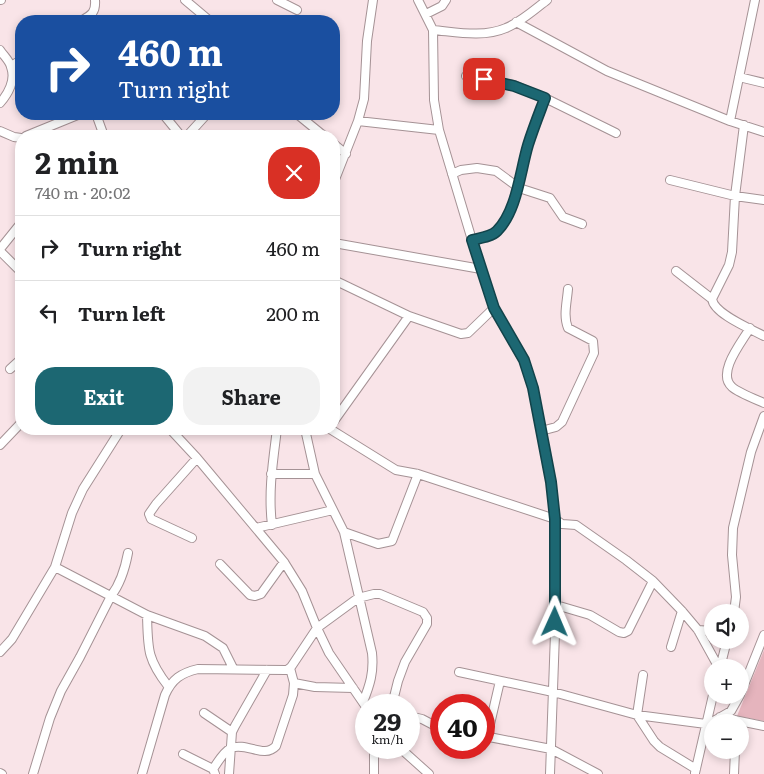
<!DOCTYPE html>
<meta charset="utf-8">
<style>
:root{--surface:#fff;--page:#f2f2f2;--text:#202124;--muted:#757577;--line:#e0e0e0;--accent:#1c6772}
body{margin:0;font-family:Literata,serif;background:var(--page);color:var(--text);height:100vh;display:flex;flex-direction:column;font-size:19px;white-space:nowrap}
*{box-sizing:border-box;margin:0}
p{font-size:16px;color:var(--muted)}
.icon{flex:none;width:28px;height:28px;fill:none;stroke:currentColor;stroke-width:2;stroke-linecap:round;stroke-linejoin:round}
.map{position:relative;flex:1;overflow:hidden}
.panel{position:absolute;left:15px;top:130px;width:325px;height:305px;display:flex;flex-direction:column;background:var(--surface);border-radius:20px;box-shadow:0 2px 8px #0003}
.panel>*{flex:none}
.banner{position:absolute;left:15px;top:15px;width:325px;height:105px;border-radius:20px;box-shadow:0 2px 8px #0003;background:#1a4fa0;color:#fff;overflow:hidden}
.controls{position:absolute;left:704px;top:604px;display:grid;gap:10px}
.controls a{display:grid;place-items:center;width:45px;height:45px;border-radius:50%;background:var(--surface);box-shadow:0 2px 8px #0003;font-size:25px}
.speed{position:absolute;left:355px;top:694px;display:flex;gap:10px;font-size:25px;font-weight:700;text-align:center}
.speed>*{display:grid;place-content:center;width:65px;height:65px;border-radius:50%;background:var(--surface);box-shadow:0 2px 8px #0003;line-height:1}
.speed small{font-size:12px;font-weight:400}
.speed .limit{border:8px solid #d22;background:#fff;color:#111}
.pin{position:absolute;display:grid;place-items:center;width:42px;height:42px;color:#fff;margin:-21px;border-radius:10px;box-shadow:0 2px 8px #0006}
.me{position:absolute;width:55px;margin:-28px;rotate:1deg;stroke-linejoin:round;filter:drop-shadow(0 0 4px #0008)}
.turn{display:flex;align-items:center;gap:18px;height:105px;padding:0 20px;font-size:22px}
.turn .icon{width:65px;height:65px;stroke-width:2.5}
.turn b{display:block;font-size:35px;line-height:42px}
.round{display:grid;place-items:center;flex:none;width:52px;height:52px;border-radius:20px;background:var(--page)}
.summary{display:flex;align-items:center;justify-content:space-between;height:85px;padding:0 20px}
h1{font-size:30px;font-weight:700;line-height:38px}
.primary-button{display:flex;gap:10px;margin-top:auto;padding:10px 20px}
.primary-button a{flex:1;height:58px;border-radius:20px;background:var(--accent);color:#fff;font-size:20px;font-weight:700;line-height:58px;text-align:center}
.primary-button a+a{background:var(--page);color:var(--text)}
ul{padding:0;list-style:none}
li{display:flex;align-items:center;gap:15px;height:65px;padding:0 20px;border-top:1px solid var(--line)}
li div{flex:1}
li b{display:block;font-size:19px}
li em{font-style:normal}
.map>svg:first-child{display:block}
.pitch{fill:#e5b4bd}
.lines{fill:none;stroke-linecap:round;stroke-linejoin:round}
.minor-casing{stroke:#a59295;stroke-width:10}
.minor{stroke:#fff;stroke-width:8}
.route-casing{stroke:#12434a;stroke-width:12}
.route{stroke:#1c6772;stroke-width:9}
</style>
<div class="map">
<svg width="764" height="774" viewBox="0 0 764 774">
<rect width="100%" height="100%" fill="#f9e4e8"/>
<path class="pitch" d="M 764,650 L 764,721 L 737,716 Z"/>
<g class="lines">
<defs>
<path id="minor" d="M 0,0 L 1,0
M 185,0 L 210,21
M 277,0 L 297,10
M 418,0 L 433,30 L 434,100 L 439,130 L 472,240 L 494,308 L 524,361 L 528,372 L 533,388 L 551,482 L 555,519 L 556,605 L 550,774
M 426,14 L 442,6 L 446,0
M 81,21 C 91,15 96,13 95,0
M 516,22 L 607,71 L 730,121 L 764,132
M 433,30 C 456,32 483,38 506,28 C 521,22 534,10 547,0
M 0,50 C 3,55 10,61 11,67 C 16,80 8,94 0,103
M 11,66 L 21,60
M 466,76 L 514,85 L 545,98 L 616,133
M 739,77 L 764,83
M 96,114 L 104,136
M 163,114 L 181,136
M 297,114 L 324,136
M 358,121 L 439,130
M 730,121 L 755,0
M 0,131 L 14,137 L 21,138
M 26,136 L 80,114
M 187,136 L 207,114
M 334,144 L 346,154
M 452,174 L 461,170 L 477,168 L 496,171 L 519,188 L 550,198 L 563,217 L 582,224
M 670,180 L 735,196 L 764,200
M 334,182 L 358,121 L 364,99 L 367,41 L 373,0
M 472,240 C 480,238 491,237 497,231 C 517,210 520,172 528,145 C 533,129 539,114 545,98
M 334,243 L 481,269
M 0,249 L 21,223
M 0,251 L 21,272
M 676,271 L 712,299 C 714,314 751,329 764,336
M 334,280 L 409,316 L 461,334 L 468,333 L 494,308
M 712,299 L 729,265 L 732,252 L 735,196 L 744,125
M 750,328 C 742,342 716,373 732,387 C 739,393 755,399 764,403
M 10,369 L 21,359
M 334,421 L 409,316
M 170,429 L 197,458 L 284,562 L 302,591 L 317,628 L 329,653 L 366,707
M 305,429 L 315,474 L 344,532 L 372,653 C 374,672 370,685 363,702
M 330,429 L 396,470 L 418,474 L 555,519 L 562,524 L 576,525 L 626,560 L 653,581 L 682,611 L 698,630 L 719,668
M 541,431 L 556,427 L 562,422 L 594,353 L 593,341 L 568,328 C 563,316 567,302 568,289
M 0,445 L 21,423
M 271,474 L 315,474
M 272,525 C 268,492 273,461 277,429
M 256,528 L 333,510
M 344,532 L 378,544 L 392,541 L 418,474
M 192,538 L 151,519 L 149,514 L 156,504 L 197,458
M 220,564 L 250,595 L 255,596 L 261,594 L 284,562
M 55,567 L 147,615 L 205,636 L 223,648 L 233,668
M 556,605 L 590,615 L 619,632 L 624,633 L 628,631 L 653,581
M 734,612 L 736,597 L 732,555 L 733,528 L 751,452 L 764,416
M 147,615 C 148,649 147,659 168,686
M 698,630 L 712,631
M 671,647 L 682,611
M 0,652 L 12,639 L 55,567 L 72,513 L 83,489 L 121,429
M 720,668 L 727,640
M 459,672 L 553,692 L 637,715 L 706,724
M 643,675 L 637,715 L 654,741 L 660,747 L 696,769
M 294,683 L 315,687 L 353,688
M 740,695 L 764,635
M 204,713 L 232,732
M 409,716 L 422,719 L 441,729
M 720,717 L 764,726
M 705,726 L 731,711 L 740,695
M 484,736 L 551,749 L 598,774
M 487,737 L 500,681
M 400,748 L 429,774
M 183,754 L 213,769
M 0,773 L 2,774
M 695,773 L 713,695
M 33,774 L 50,718 L 61,691 L 80,657 L 111,596 C 121,583 125,569 128,553
M 142,774 L 165,695 C 172,679 181,673 198,669 L 287,670 L 291,667 L 317,628 L 358,598 L 374,594 L 380,594 L 423,612 L 427,618 L 427,624 L 405,662 L 398,681 L 392,705
M 215,774 L 213,769 C 218,762 223,752 231,748 C 247,742 264,759 276,746 L 293,695 L 294,683 L 290,668
M 229,774 L 232,732 L 235,726 L 267,670
M 374,774 L 374,755 L 376,748
M 734,774 L 735,750"/>
</defs>
<use href="#minor" class="minor-casing"/>
<use href="#minor" class="minor"/>
</g>
<g class="lines">
<defs>
<path id="route" d="M 484,79 L 514,86 L 545,98 C 539,114 533,129 528,145 C 520,172 517,211 497,231 C 491,237 480,238 472,240 L 494,308 L 524,360 L 533,388 L 551,482 L 555,519 L 555,622"/>
</defs>
<use href="#route" class="route-casing"/>
<use href="#route" class="route"/>
</g>
</svg>
<div class="controls">
<a><svg class="icon" aria-label="sound" viewBox="0 0 24 24"><path d="M4 9h4l5-4v14l-5-4H4zM17 9q2 3 0 6"/></svg></a>
<a>+</a>
<a>−</a>
</div>
<div class="speed"><div>29<small>km/h</small></div><div class="limit">40</div></div>
<div class="pin" style="left:484px;top:79px;background:#d93025"><svg class="icon" aria-label="arrive" viewBox="0 0 24 24"><path d="M6 21V4h12l-3 4 3 4H6"/></svg></div>
<svg class="me" style="left:555px;top:622px" viewBox="-20 -20 40 40"><path d="M0-17L14 15 0 8-14 15z" fill="#1c6772" stroke="#fff" stroke-width="4"/></svg>
<div class="banner">
<div class="turn"><svg class="icon" aria-label="right" viewBox="0 0 24 24"><path d="M7 20v-9h11M14 6l5 5-5 5"/></svg><div><b>460 m</b>Turn right</div></div>
</div>
<section class="panel">
<div class="summary"><div><h1>2 min</h1><p>740 m · 20:02</p></div><a class="round" style="background:#d93025;color:#fff"><svg class="icon" aria-label="close" viewBox="0 0 24 24"><path d="M6 6l12 12M18 6L6 18"/></svg></a></div>
<ul>
<li><svg class="icon" aria-label="right" viewBox="0 0 24 24"><path d="M7 20v-9h11M14 6l5 5-5 5"/></svg><div><b>Turn right</b></div><em>460 m</em></li>
<li><svg class="icon" aria-label="left" viewBox="0 0 24 24"><path d="M17 20v-9H6M10 6l-5 5 5 5"/></svg><div><b>Turn left</b></div><em>200 m</em></li>
</ul>
<div class="primary-button"><a>Exit</a><a>Share</a></div>
</section>
</div>
